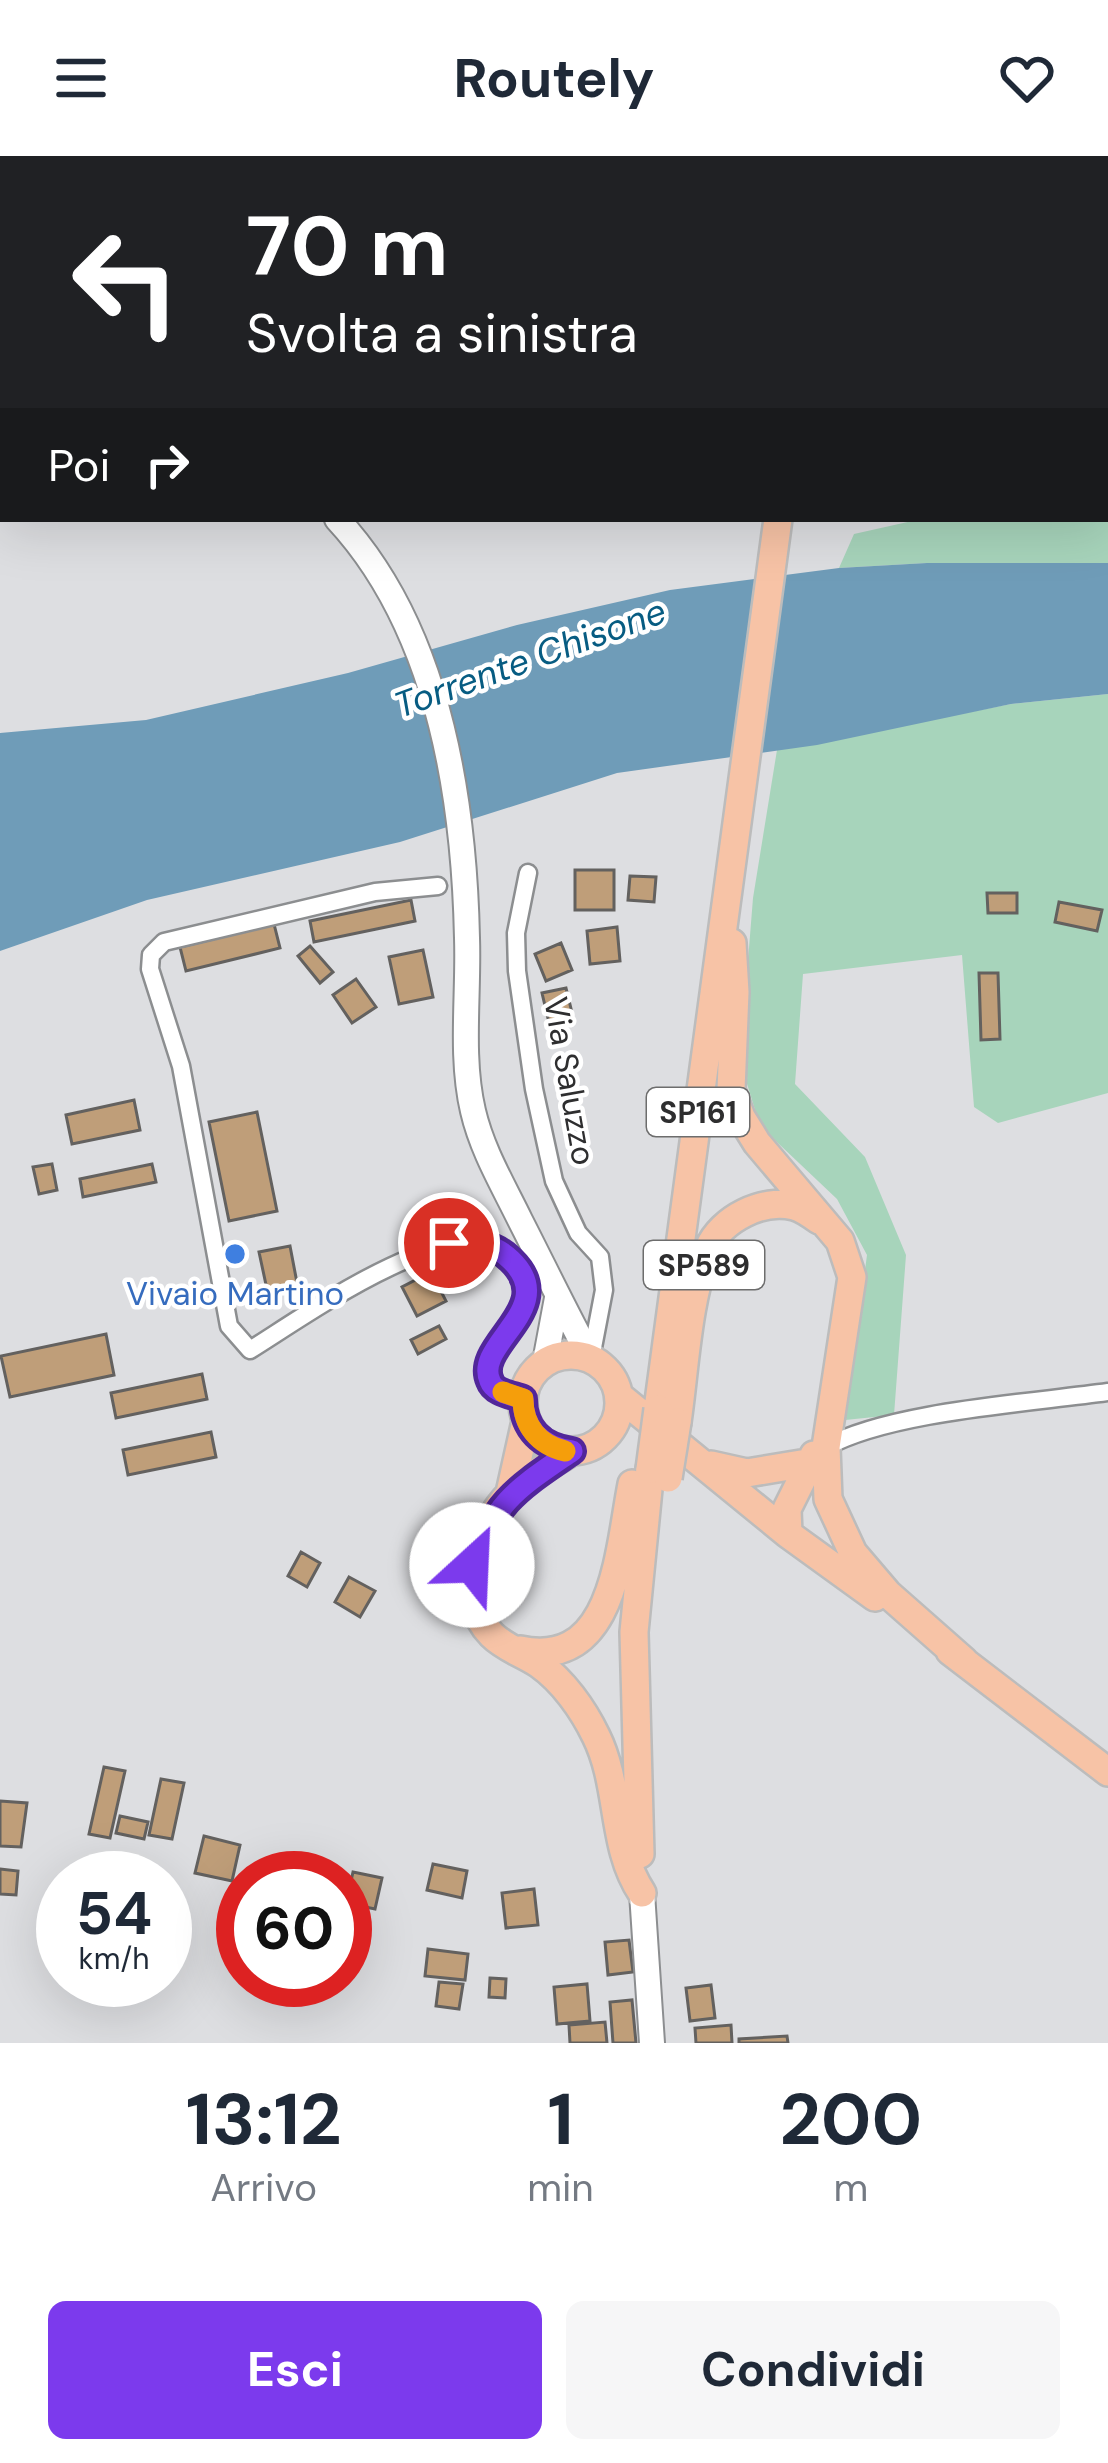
<!DOCTYPE html>
<html lang="it">
<style>
:root{--surface:#fff;--page:#f6f6f7;--text:#1f2937;--muted:#747a83;--accent:#7c3aed}
body{margin:0;font-family:"DM Sans",sans-serif;background:var(--page);color:var(--text);height:100vh;display:flex;flex-direction:column;font-size:45px;white-space:nowrap}
*{box-sizing:border-box;margin:0}
p{font-size:39px;color:var(--muted)}
.icon{flex:none;width:66px;height:66px;fill:none;stroke:currentColor;stroke-width:2;stroke-linecap:round;stroke-linejoin:round}
.map{position:relative;height:1887px;overflow:hidden}
.panel{display:flex;flex-direction:column;background:var(--surface);flex:1}
.panel>*{flex:none}
.top-card{position:absolute;left:0px;top:0px;width:1110px;height:366px;box-shadow:0 12px 48px #0002;background:#202124;color:#fff;overflow:hidden}
.speed{position:absolute;left:36px;top:1695px;display:flex;gap:24px;font-size:60px;font-weight:700;text-align:center}
.speed>*{display:grid;place-content:center;width:156px;height:156px;border-radius:50%;background:var(--surface);box-shadow:0 12px 48px #0002;line-height:1}
.speed small{font-size:30px;font-weight:400}
.speed .limit{border:18px solid #d22;background:#fff;color:#111}
.pin{position:absolute;display:grid;place-items:center;width:102px;height:102px;color:#fff;margin:-51px;border:6px solid #fff;border-radius:50%;box-shadow:0 3px 12px #0007}
.me{position:absolute;width:132px;margin:-66px;rotate:25deg;stroke-linejoin:round;filter:drop-shadow(0 0 9px #0008)}
.turn{display:flex;align-items:center;gap:42px;height:252px;padding:0 48px;font-size:54px}
.turn .icon{width:156px;height:156px;stroke-width:2.5}
.turn b{display:block;font-size:84px;line-height:102px}
.then{display:flex;align-items:center;height:114px;padding:0 48px;background:#0003;gap:24px;font-size:45px}
.eta{display:flex;justify-content:space-evenly;align-items:center;height:204px;text-align:center}
.eta b{font-size:72px;font-weight:700;line-height:84px}
.action{display:flex;gap:24px;margin-top:auto;padding:24px 48px}
.action a{flex:1;height:138px;border-radius:18px;background:var(--accent);color:#fff;font-size:48px;font-weight:700;line-height:138px;text-align:center}
.action a+a{background:var(--page);color:var(--text)}
header{display:flex;justify-content:space-between;align-items:center;height:156px;padding:0 48px;background:var(--surface);font-size:54px;font-weight:700}
.map>svg:first-child{display:block}
.green{fill:#a7d4bb}
.water{fill:#6f9cb8}
.building{fill:#bf9e79;stroke:#63615f;stroke-width:3}
.lines{fill:none;stroke-linecap:round;stroke-linejoin:round}
.street-casing{stroke:#8c8e90;stroke-width:21}
.secondary-casing{stroke:#8c8e90;stroke-width:28}
.primary-casing{stroke:#bcbcbc;stroke-width:32}
.street{stroke:#fff;stroke-width:16}
.secondary{stroke:#fff;stroke-width:24}
.primary{stroke:#f7c3a6;stroke-width:27}
.primary-bridge-casing{stroke:#bcbcbc;stroke-width:32;stroke-linecap:butt}
.primary-bridge{stroke:#f7c3a6;stroke-width:27}
.route-casing{stroke:#51269a;stroke-width:30}
.route{stroke:#7c3aed;stroke-width:21}
.slow{stroke:#f59e0b;stroke-width:21}
.shop-dot{fill:#3f7fe0;stroke:#fff;stroke-width:4.5}
.labels{text-anchor:middle;dominant-baseline:central;stroke-width:9;stroke-linejoin:round;paint-order:stroke}
.shield{fill:#fff;stroke:#6d6d6d;stroke-width:3}
.shield-label{font-size:30px;font-weight:bold;fill:#2e2e2f}
.street-label{font-size:33px;fill:#2e2e2f;stroke:#fff}
.shop-label{font-size:33px;fill:#366cbe;stroke:#fff}
.water-label{font-size:36px;font-style:italic;fill:#075c82;stroke:#fff}
</style>
<header><svg class="icon" aria-label="menu" viewBox="0 0 24 24"><path d="M4 6h16M4 12h16M4 18h16"/></svg>Routely<svg class="icon" aria-label="heart" viewBox="0 0 24 24"><path d="M12 20l-8-8c-3-5 5-10 8-4 3-6 11-1 8 4z"/></svg></header>
<div class="map">
<svg width="1108" height="1887" viewBox="0 0 1108 1887">
<rect width="100%" height="100%" fill="#dddee1"/>
<path class="green" d="M 205,0 L 767,0 L 765,3 Z
M 1108,280 L 1108,407 L 927,407 L 839,412 L 854,378 L 921,363 L 1107,363 Z
M 1108,538 L 1108,937 L 998,967 L 974,951 L 962,799 L 803,818 L 795,928 L 865,1001 L 906,1099 L 894,1259 L 845,1264 L 867,1099 L 837,1043 L 760,970 L 740,905 L 753,742 L 777,594 L 1011,548 Z"/>
<path class="water" d="M 927,407 L 1108,407 L 1108,538 L 1011,548 L 817,589 L 617,617 L 400,686 L 147,744 L 0,795 L 0,577 L 146,564 L 348,517 L 517,469 L 670,434 L 839,412 Z"/>
<path class="building" d="M 28,0 L 79,0 L 76,3 Z
M 575,714 L 614,714 L 614,754 L 575,754 Z
M 630,720 L 656,721 L 654,746 L 628,744 Z
M 987,737 L 1017,737 L 1017,757 L 988,757 Z
M 411,744 L 415,765 L 314,786 L 310,765 Z
M 1059,746 L 1102,754 L 1097,775 L 1055,766 Z
M 274,768 L 280,792 L 186,815 L 180,791 Z
M 617,771 L 620,805 L 590,808 L 587,775 Z
M 561,787 L 572,814 L 546,825 L 535,798 Z
M 310,790 L 333,816 L 320,827 L 298,800 Z
M 423,794 L 433,841 L 399,848 L 389,801 Z
M 979,817 L 998,817 L 1000,883 L 981,884 Z
M 356,823 L 376,851 L 352,867 L 333,839 Z
M 566,832 L 574,865 L 550,871 L 542,837 Z
M 134,944 L 140,974 L 72,988 L 66,959 Z
M 257,956 L 277,1055 L 229,1065 L 209,966 Z
M 52,1008 L 57,1034 L 39,1038 L 33,1011 Z
M 152,1008 L 156,1026 L 83,1041 L 80,1023 Z
M 290,1090 L 298,1132 L 268,1138 L 259,1096 Z
M 431,1116 L 446,1145 L 417,1160 L 402,1131 Z
M 439,1170 L 446,1183 L 418,1198 L 411,1184 Z
M 106,1178 L 114,1219 L 10,1241 L 1,1200 Z
M 202,1218 L 207,1243 L 116,1262 L 111,1237 Z
M 211,1276 L 216,1301 L 128,1319 L 123,1294 Z
M 301,1396 L 320,1407 L 307,1431 L 288,1420 Z
M 349,1421 L 375,1435 L 360,1461 L 335,1446 Z
M 104,1611 L 125,1615 L 110,1682 L 89,1678 Z
M 161,1623 L 184,1627 L 172,1683 L 149,1679 Z
M 0,1645 L 27,1647 L 21,1691 L 0,1690 Z
M 120,1660 L 148,1666 L 144,1683 L 116,1677 Z
M 204,1680 L 240,1689 L 232,1725 L 195,1717 Z
M 433,1708 L 467,1715 L 462,1742 L 427,1734 Z
M 0,1713 L 18,1715 L 16,1739 L 0,1738 Z
M 353,1716 L 382,1722 L 375,1753 L 346,1747 Z
M 534,1733 L 538,1769 L 506,1772 L 502,1737 Z
M 629,1784 L 633,1816 L 608,1819 L 605,1786 Z
M 428,1793 L 468,1798 L 465,1824 L 425,1820 Z
M 490,1822 L 506,1823 L 505,1842 L 489,1841 Z
M 439,1826 L 463,1828 L 459,1853 L 436,1850 Z
M 587,1828 L 590,1865 L 557,1868 L 554,1831 Z
M 711,1829 L 715,1862 L 690,1865 L 686,1832 Z
M 632,1844 L 636,1887 L 613,1887 L 610,1846 Z
M 605,1866 L 607,1887 L 570,1887 L 569,1869 Z
M 731,1869 L 732,1887 L 696,1887 L 695,1872 Z
M 787,1880 L 788,1887 L 739,1887 L 739,1883 Z"/>
<g class="lines">
<defs>
<path id="street" d="M 528,717 L 516,777 L 517,815 L 534,933 L 554,1025 L 578,1077 L 600,1101 L 604,1134 L 591,1202
M 438,730 L 375,736 L 164,786 L 151,799 L 150,813 L 181,910 L 229,1170 L 250,1194 C 302,1162 439,1063 497,1093 C 508,1098 517,1109 521,1119 C 525,1128 528,1136 526,1146 C 520,1168 468,1215 497,1234 C 504,1238 516,1240 523,1243
M 826,1291 C 891,1255 1031,1247 1108,1236"/>
<path id="secondary" d="M 0,54 L 3,56
M 337,363 C 438,472 464,638 467,782 C 469,838 460,900 473,955 C 482,994 503,1029 520,1064 C 544,1111 566,1157 591,1203
M 545,1206 L 557,1142
M 642,1737 L 652,1887"/>
<path id="primary" d="M 834,3 L 835,0
M 732,787 L 735,836 L 731,934 L 741,961 L 757,987 L 840,1085 L 852,1121 L 826,1291 L 828,1343 L 853,1397 L 888,1438 L 964,1505
M523 1247a48 48 0 1 1 96 0a48 48 0 1 1-96 0Z
M 619,1240 L 788,1378 L 875,1441
M 658,1253 L 778,363
M 677,1266 C 685,1213 687,1141 709,1092 C 721,1063 763,1042 794,1050 C 802,1052 812,1059 819,1064
M 572,1295 C 552,1308 527,1321 511,1337 C 477,1370 454,1441 492,1479 C 505,1492 524,1498 539,1508 C 563,1525 583,1553 596,1580 C 621,1630 611,1691 642,1737
M 711,1309 L 747,1317 L 807,1307
M 510,1337 L 526,1265
M 788,1378 L 787,1353 L 814,1299
M 520,1494 C 615,1514 619,1394 632,1328
M 950,1495 L 1108,1616
M 640,1698 L 634,1476 L 650,1313"/>
</defs>
<use href="#street" class="street-casing"/>
<use href="#secondary" class="secondary-casing"/>
<use href="#primary" class="primary-casing"/>
<use href="#street" class="street"/>
<use href="#secondary" class="secondary"/>
<use href="#primary" class="primary"/>
<defs>
<path id="primary-bridge" d="M 650,1313 L 658,1253
M 668,1322 L 677,1266"/>
</defs>
<use href="#primary-bridge" class="primary-bridge-casing"/>
<use href="#primary-bridge" class="primary-bridge"/>
</g>
<g class="lines">
<defs>
<path id="route" d="M 449,1087 C 473,1084 494,1087 511,1104 C 561,1152 473,1188 490,1225 C 494,1237 513,1239 523,1243 C 523,1273 542,1291 572,1295 C 517,1333 496,1344 472,1409"/>
</defs>
<use href="#route" class="route-casing"/>
<use href="#route" class="route"/>
<path class="slow" d="M 503,1236 L 523,1243 C 523,1270 539,1289 565,1295"/>
</g>
<circle class="shop-dot" cx="235" cy="1098" r="12"/>
<g class="labels">
<g class="shield">
<rect x="647" y="932" width="102" height="48" rx="9"/>
<rect x="644" y="1085" width="120" height="48" rx="9"/>
</g>
<g class="shield-label">
<text x="698" y="956">SP161</text>
<text x="704" y="1109">SP589</text>
</g>
<g class="street-label">
<text transform="translate(570 925) rotate(80)">Via Saluzzo</text>
</g>
<g class="shop-label">
<text x="235" y="1137">Vivaio Martino</text>
</g>
<g class="water-label">
<text transform="translate(530 502) rotate(-20)">Torrente Chisone</text>
</g>
</g>
</svg>
<div class="speed"><div>54<small>km/h</small></div><div class="limit">60</div></div>
<div class="pin" style="left:449px;top:1087px;background:#d93025"><svg class="icon" aria-label="arrive" viewBox="0 0 24 24"><path d="M6 21V4h12l-3 4 3 4H6"/></svg></div>
<svg class="me" style="left:472px;top:1409px" viewBox="-20 -20 40 40"><circle r="19" fill="#fff"/><path d="M0-13L10 11 0 6-10 11z" fill="#7c3aed"/></svg>
<div class="top-card">
<div class="turn"><svg class="icon" aria-label="left" viewBox="0 0 24 24"><path d="M17 20v-9H6M10 6l-5 5 5 5"/></svg><div><b>70 m</b>Svolta a sinistra</div></div>
<div class="then">Poi<svg class="icon" aria-label="right" viewBox="0 0 24 24"><path d="M7 20v-9h11M14 6l5 5-5 5"/></svg></div>
</div>
</div>
<section class="panel">
<div class="eta">
<div><b>13:12</b><p>Arrivo</p></div>
<div><b>1</b><p>min</p></div>
<div><b>200</b><p>m</p></div>
</div>
<div class="action"><a>Esci</a><a>Condividi</a></div>
</section>
